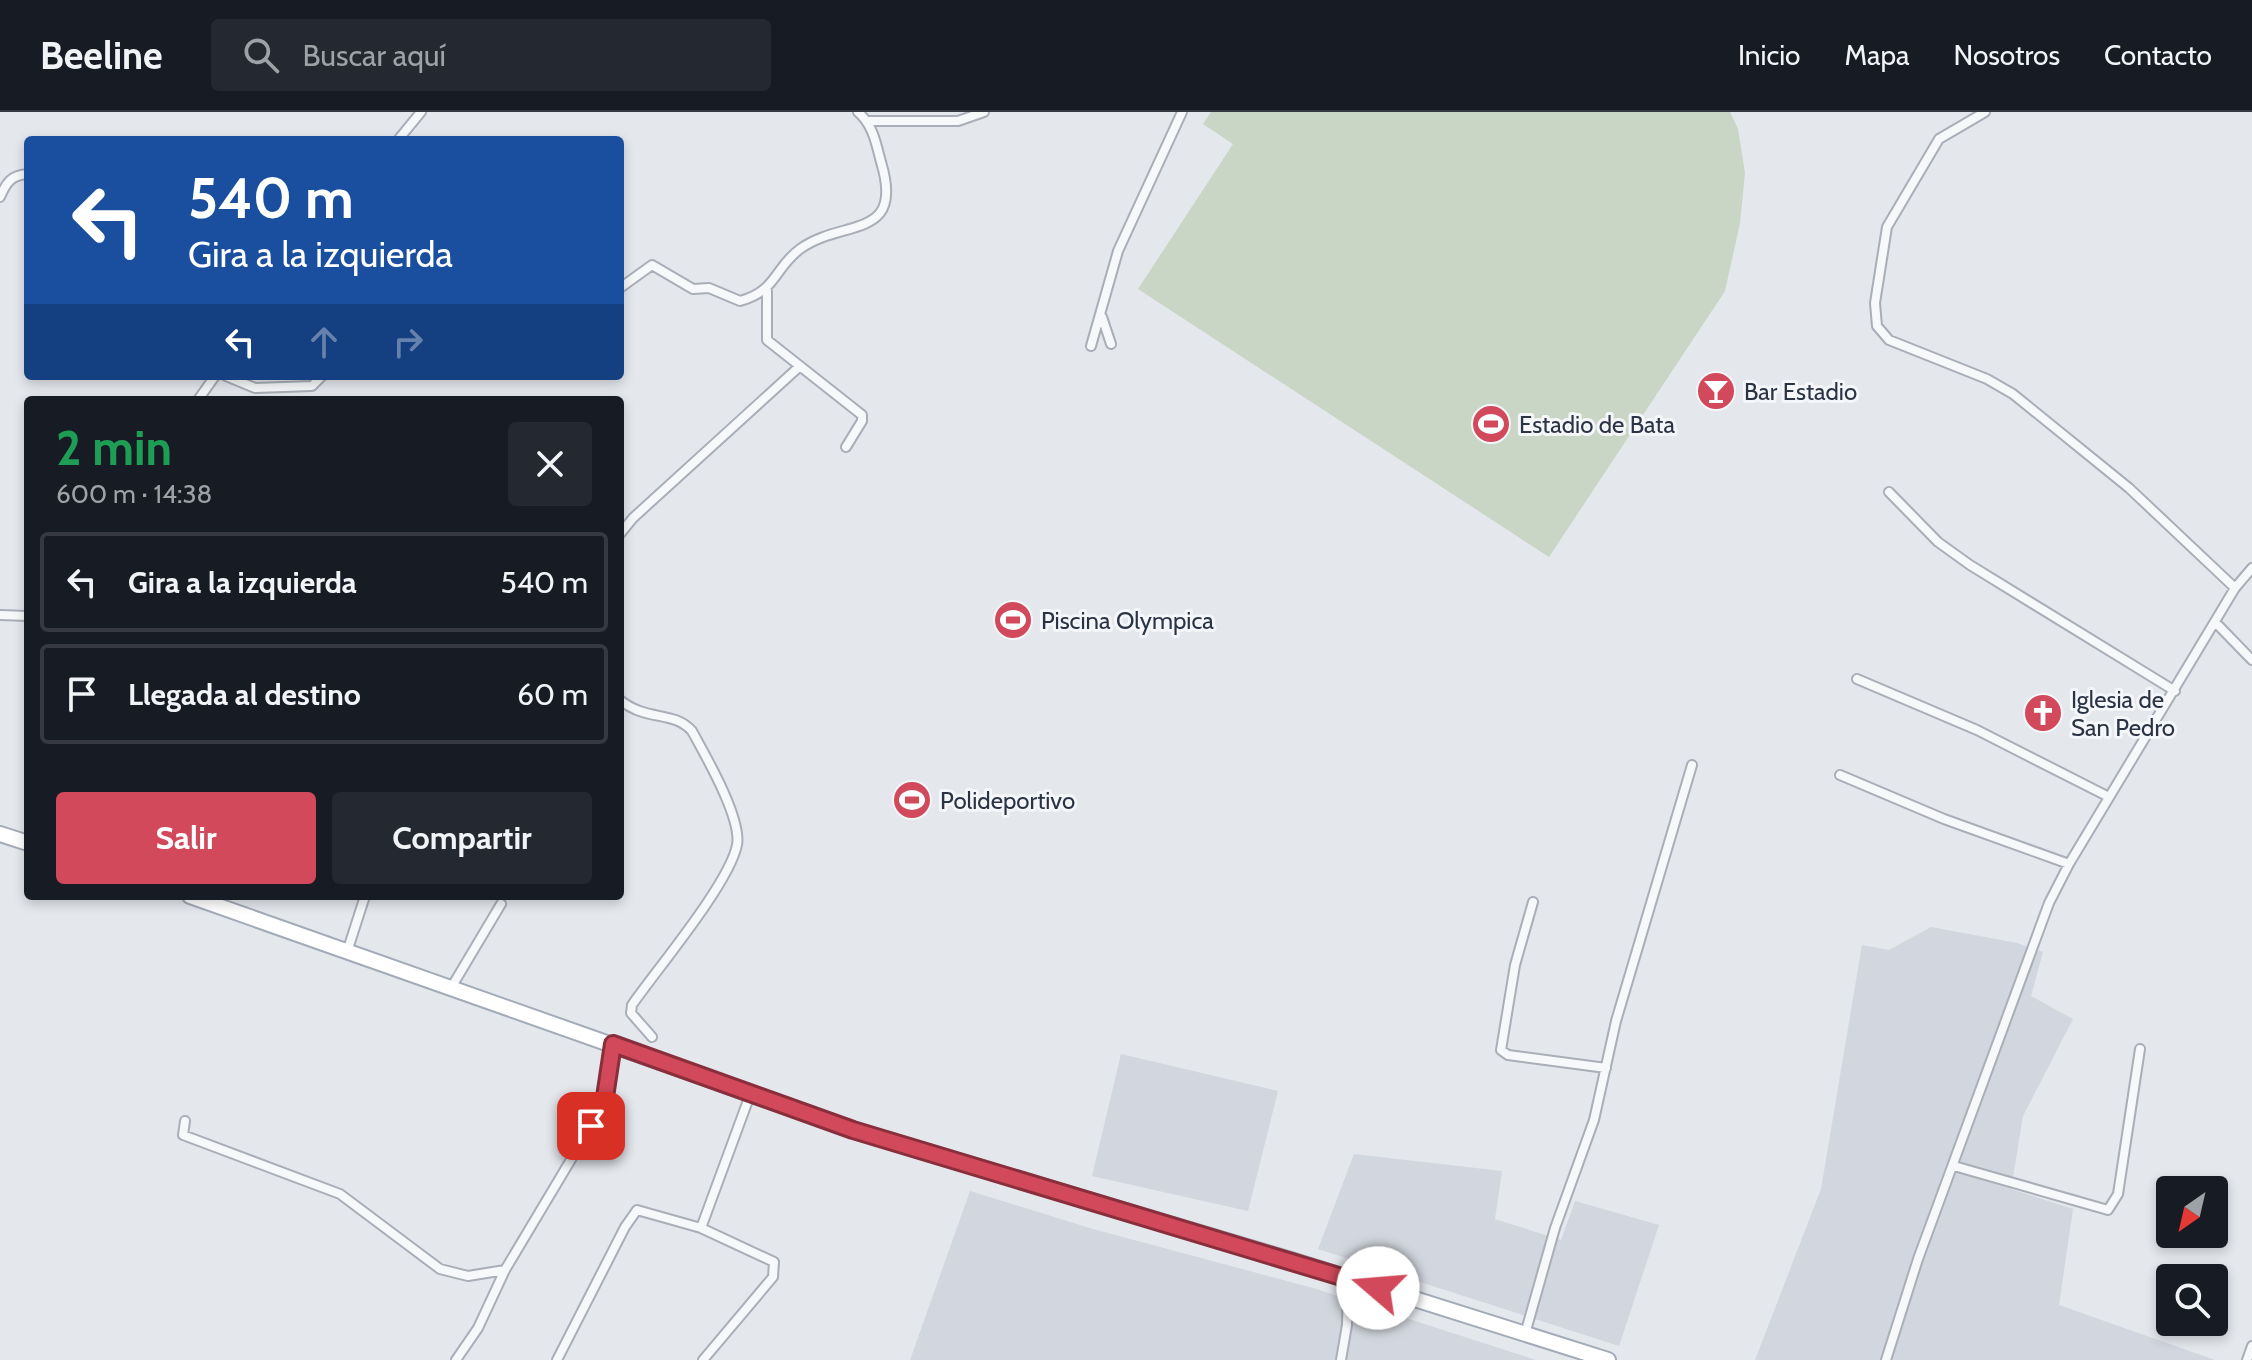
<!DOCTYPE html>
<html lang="es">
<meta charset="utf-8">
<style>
:root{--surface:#171b24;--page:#242831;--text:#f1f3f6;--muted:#9ea1a6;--line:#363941;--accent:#d1495b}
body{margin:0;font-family:Cabin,sans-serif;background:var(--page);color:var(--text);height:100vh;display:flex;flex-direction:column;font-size:30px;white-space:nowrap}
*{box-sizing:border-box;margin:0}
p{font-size:26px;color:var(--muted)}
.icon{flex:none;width:44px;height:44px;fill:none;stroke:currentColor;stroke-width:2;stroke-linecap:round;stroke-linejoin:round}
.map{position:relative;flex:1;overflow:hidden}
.panel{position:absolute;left:24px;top:284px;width:600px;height:504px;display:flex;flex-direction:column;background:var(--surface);border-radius:8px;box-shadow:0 4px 12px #0003}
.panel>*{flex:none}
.top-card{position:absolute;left:24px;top:24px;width:600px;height:244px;border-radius:8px;box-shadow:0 4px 12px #0003;background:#1a4fa0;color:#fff;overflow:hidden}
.needle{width:52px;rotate:214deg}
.buttons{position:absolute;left:2156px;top:1064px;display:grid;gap:16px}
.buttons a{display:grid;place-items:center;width:72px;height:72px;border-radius:8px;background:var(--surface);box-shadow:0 4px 12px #0003;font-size:40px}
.pin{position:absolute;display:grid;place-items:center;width:68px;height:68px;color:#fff;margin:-34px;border-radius:16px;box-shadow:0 4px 12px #0006}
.me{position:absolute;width:88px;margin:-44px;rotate:288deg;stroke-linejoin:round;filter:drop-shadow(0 0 6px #0008)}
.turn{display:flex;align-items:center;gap:28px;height:168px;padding:0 32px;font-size:36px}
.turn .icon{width:104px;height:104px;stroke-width:2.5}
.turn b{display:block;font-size:56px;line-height:68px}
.lanes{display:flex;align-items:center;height:76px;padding:0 32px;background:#0003;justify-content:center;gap:40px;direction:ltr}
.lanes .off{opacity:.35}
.round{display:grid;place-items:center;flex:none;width:84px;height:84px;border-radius:8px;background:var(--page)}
.overview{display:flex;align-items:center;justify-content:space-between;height:136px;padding:0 32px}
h1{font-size:48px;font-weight:800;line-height:60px;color:#1e9e55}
.primary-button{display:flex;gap:16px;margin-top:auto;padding:16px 32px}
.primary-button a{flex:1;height:92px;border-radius:8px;background:var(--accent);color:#fff;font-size:32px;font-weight:800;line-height:92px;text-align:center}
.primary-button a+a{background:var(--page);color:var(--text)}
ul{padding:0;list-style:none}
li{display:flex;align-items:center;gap:24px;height:100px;margin:0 16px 12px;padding:0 16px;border:4px solid var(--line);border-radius:8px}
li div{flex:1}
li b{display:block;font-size:30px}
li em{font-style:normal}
header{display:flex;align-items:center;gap:48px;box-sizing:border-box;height:112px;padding:0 40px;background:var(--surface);border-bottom:2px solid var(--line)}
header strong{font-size:38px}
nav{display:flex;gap:44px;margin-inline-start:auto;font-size:28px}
.search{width:560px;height:72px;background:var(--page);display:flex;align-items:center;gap:20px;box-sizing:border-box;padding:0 28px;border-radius:8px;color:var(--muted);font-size:30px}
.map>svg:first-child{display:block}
.built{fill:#d2d6de}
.green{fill:#c9d6c5}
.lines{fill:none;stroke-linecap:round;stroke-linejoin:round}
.minor-casing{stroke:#a9aeb7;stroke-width:12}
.primary-casing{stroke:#a3abb8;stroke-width:18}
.minor{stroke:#f7f8fa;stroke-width:8}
.primary{stroke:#fff;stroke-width:14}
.route-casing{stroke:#882f3b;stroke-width:20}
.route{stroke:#d1495b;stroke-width:14}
.labels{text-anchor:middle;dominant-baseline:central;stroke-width:6;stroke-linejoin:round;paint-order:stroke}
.poi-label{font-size:24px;fill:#2b3445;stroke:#f4f6f9;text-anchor:start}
</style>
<header>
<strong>Beeline</strong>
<div class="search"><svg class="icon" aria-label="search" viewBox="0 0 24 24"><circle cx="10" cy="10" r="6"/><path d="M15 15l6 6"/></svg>Buscar aquí</div>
<nav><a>Inicio</a><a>Mapa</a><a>Nosotros</a><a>Contacto</a></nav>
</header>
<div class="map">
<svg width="2252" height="1248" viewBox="0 0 2252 1248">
<rect width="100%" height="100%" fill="#e4e7ec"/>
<path class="built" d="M 1931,815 L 2017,831 L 2043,840 L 2031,884 L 2073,907 L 2023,1004 L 2011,1077 L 2073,1097 L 2059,1193 L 2215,1248 L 1755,1248 L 1821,1077 L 1862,833 L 1889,838 Z
M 1121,942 L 1278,979 L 1248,1099 L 1092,1064 Z
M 1354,1042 L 1502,1059 L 1495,1107 L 1561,1128 L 1575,1089 L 1659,1113 L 1619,1234 L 1318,1137 Z
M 970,1079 L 1093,1117 L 1313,1176 L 1536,1248 L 910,1248 Z"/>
<path class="green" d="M 1211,0 L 1730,0 L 1738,17 L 1745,61 L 1740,111 L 1725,179 L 1549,445 L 1138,177 L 1233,32 L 1203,12 Z"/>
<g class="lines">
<defs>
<path id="minor" d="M 1985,0 L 1939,27 L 1887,115 L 1875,191 L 1877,214 L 1889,228 L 1987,267 L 2013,282 L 2129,376 L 2235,476
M 869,9 L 958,9 L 984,0
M 398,28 L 421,0
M 0,85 C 6,71 11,63 28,62
M 620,176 L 652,153 L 693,177 L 709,176 L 740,189 C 777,179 774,156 800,137 C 843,106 905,129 881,50 C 876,31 873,13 858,0
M 767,179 L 767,228 L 862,303 L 862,309 L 846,335
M 1102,205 L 1111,232
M 1091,234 L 1118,139 L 1182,0
M 226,264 L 255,276 L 312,274 L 322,264
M 198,288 L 215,264
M 1889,380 L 1938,430 L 1970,453 L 2175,579
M 620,422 L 633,406 L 800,254
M 0,503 L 28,504
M 2215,510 L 2252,548
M 1857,567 L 1977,618 L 2109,685
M 620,588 C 647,610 673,598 692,619 C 705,643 742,706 737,733 C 729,772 657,857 632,893 L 631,901 L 652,925
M 1840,663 L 1944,707 L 2069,752
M 1533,790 L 1515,853 L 1501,938 L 1508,943 L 1606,956
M 347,840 L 365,784
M 451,876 L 501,792
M 185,1009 L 183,1023 L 340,1082 L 440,1157 L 468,1164 L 505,1158
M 1954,1054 L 2108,1098 L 2118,1082 L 2140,937
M 701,1116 L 750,983
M 1525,1222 L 1555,1116 L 1594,1008 L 1616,909 L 1692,653
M 456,1248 L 478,1216 L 505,1158 L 591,1014 L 605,985 L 613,933
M 557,1248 L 625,1115 L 637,1098 L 701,1116 L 774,1150 L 773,1165 L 703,1248
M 1341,1248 L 1347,1213 L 1348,1166
M 1886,1248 L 1918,1147 L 2049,791 L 2069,752 L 2235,476 L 2252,456
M 2247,1248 L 2252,1234"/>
<path id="primary" d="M 0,722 L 28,731
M 190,784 L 853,1018 L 1294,1149 L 1608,1248"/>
</defs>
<use href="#minor" class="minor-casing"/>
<use href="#primary" class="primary-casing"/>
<use href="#minor" class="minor"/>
<use href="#primary" class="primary"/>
</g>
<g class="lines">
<defs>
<path id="route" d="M 591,1014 L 605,985 L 613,932 L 853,1018 L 1378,1176"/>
</defs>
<use href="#route" class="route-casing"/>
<use href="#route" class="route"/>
</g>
<defs>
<symbol id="bar-disc" viewBox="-11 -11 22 22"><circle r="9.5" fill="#d1495b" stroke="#f4f6f9"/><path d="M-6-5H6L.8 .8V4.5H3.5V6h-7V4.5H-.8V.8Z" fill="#fff"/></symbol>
<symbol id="stadium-disc" viewBox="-11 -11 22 22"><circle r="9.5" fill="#d1495b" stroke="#f4f6f9"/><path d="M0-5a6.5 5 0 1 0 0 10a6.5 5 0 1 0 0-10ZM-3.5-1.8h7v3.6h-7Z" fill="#fff"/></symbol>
<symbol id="church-disc" viewBox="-11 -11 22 22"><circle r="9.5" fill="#d1495b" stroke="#f4f6f9"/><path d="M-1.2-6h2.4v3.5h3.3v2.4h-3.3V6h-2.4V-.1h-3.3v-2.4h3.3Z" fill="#fff"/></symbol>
</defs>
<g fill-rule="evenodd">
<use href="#bar-disc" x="1694" y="257" width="44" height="44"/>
<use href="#stadium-disc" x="1469" y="290" width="44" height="44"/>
<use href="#stadium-disc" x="991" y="486" width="44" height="44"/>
<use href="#church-disc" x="2021" y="579" width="44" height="44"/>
<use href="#stadium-disc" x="890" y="666" width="44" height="44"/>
</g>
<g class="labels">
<g class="poi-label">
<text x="1744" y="279">Bar Estadio</text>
<text x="1519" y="312">Estadio de Bata</text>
<text x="1041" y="508">Piscina Olympica</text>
<text x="2071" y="587">Iglesia de<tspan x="2071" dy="28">San Pedro</tspan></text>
<text x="940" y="688">Polideportivo</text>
</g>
</g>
</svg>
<div class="buttons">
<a><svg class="needle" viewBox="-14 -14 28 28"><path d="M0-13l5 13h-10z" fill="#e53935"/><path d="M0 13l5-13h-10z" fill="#9ea1a6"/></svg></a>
<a><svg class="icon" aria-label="search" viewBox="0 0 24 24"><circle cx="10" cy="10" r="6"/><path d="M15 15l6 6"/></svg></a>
</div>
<div class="pin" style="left:591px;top:1014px;background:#d93025"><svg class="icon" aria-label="arrive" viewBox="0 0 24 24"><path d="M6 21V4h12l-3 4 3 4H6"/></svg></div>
<svg class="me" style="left:1378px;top:1176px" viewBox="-20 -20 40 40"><circle r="19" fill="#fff"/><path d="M0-13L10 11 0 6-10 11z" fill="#d1495b"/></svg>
<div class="top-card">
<div class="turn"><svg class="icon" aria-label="left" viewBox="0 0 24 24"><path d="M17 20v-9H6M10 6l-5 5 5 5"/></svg><div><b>540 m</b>Gira a la izquierda</div></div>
<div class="lanes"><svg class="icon" aria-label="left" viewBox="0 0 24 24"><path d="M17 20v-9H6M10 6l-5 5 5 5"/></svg><svg class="icon off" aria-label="ahead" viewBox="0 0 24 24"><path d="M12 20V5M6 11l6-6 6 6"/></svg><svg class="icon off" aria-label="right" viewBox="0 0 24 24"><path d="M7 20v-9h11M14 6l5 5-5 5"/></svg></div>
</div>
<section class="panel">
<div class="overview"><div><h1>2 min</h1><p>600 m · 14:38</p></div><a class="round"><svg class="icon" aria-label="close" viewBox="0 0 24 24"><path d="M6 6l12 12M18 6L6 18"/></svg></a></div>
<ul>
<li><svg class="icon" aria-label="left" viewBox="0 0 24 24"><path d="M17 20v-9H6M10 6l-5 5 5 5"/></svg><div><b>Gira a la izquierda</b></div><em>540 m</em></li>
<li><svg class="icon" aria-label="arrive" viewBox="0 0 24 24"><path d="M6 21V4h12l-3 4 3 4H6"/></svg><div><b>Llegada al destino</b></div><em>60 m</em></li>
</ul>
<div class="primary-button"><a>Salir</a><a>Compartir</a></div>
</section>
</div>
